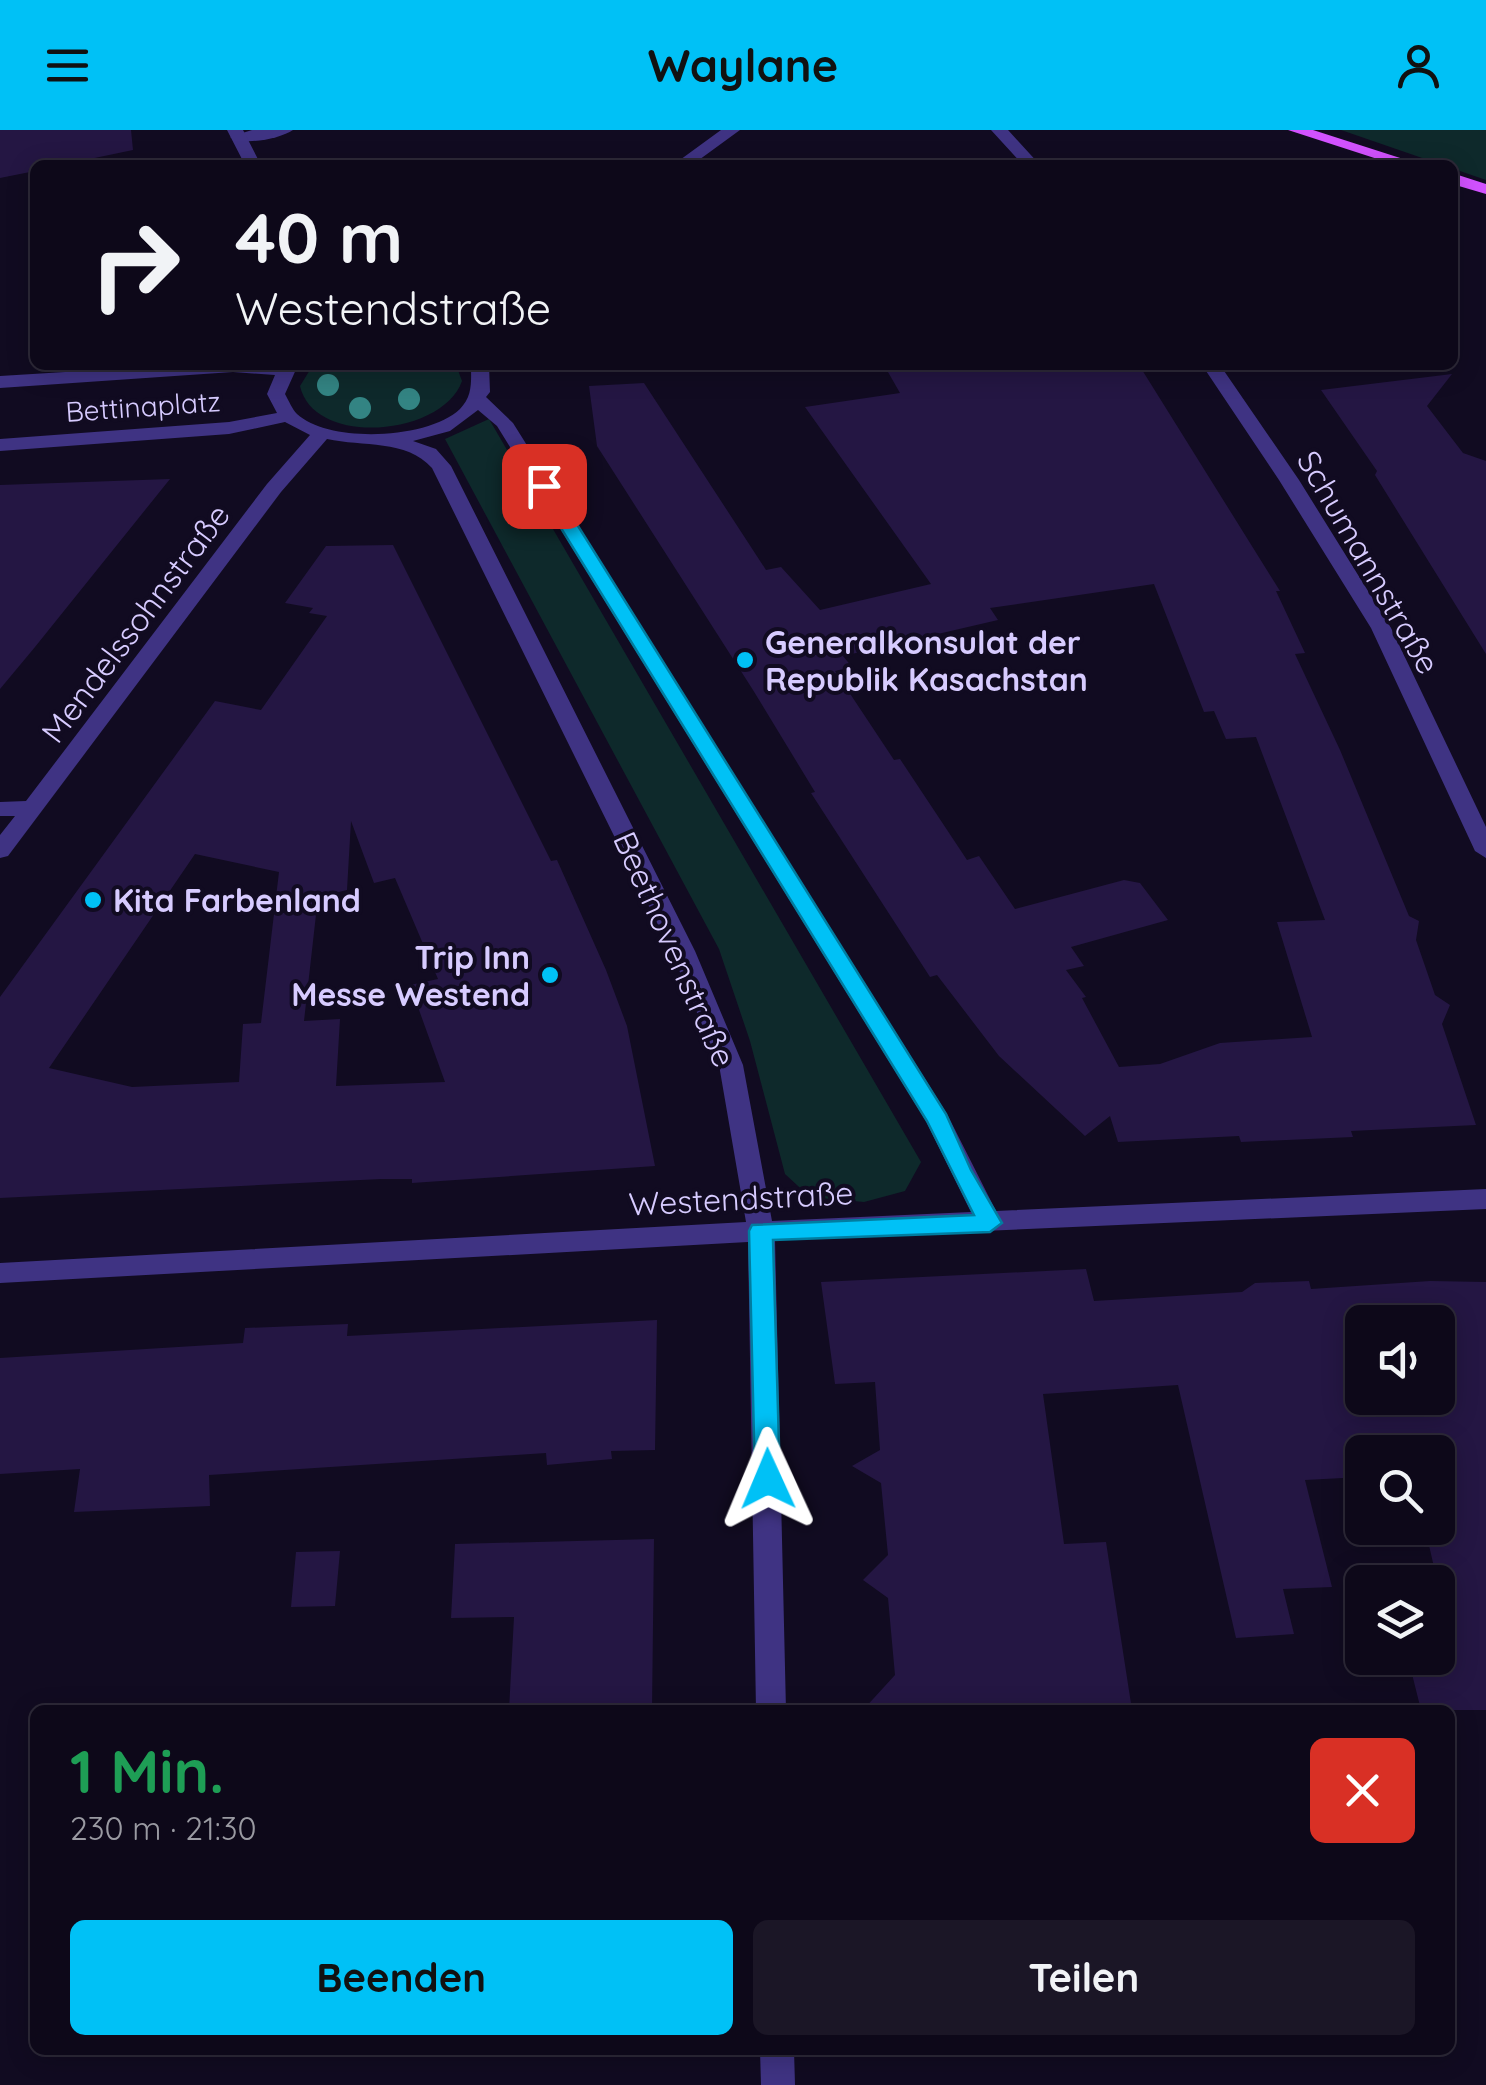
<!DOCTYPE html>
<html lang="de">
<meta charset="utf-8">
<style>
:root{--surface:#0d0819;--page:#1b1626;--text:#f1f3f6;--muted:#9a9aa2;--line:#2d2938;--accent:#00c1f6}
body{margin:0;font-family:Quicksand,sans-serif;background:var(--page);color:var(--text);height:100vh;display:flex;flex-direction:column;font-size:38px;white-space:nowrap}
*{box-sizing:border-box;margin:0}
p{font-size:32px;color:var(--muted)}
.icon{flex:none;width:55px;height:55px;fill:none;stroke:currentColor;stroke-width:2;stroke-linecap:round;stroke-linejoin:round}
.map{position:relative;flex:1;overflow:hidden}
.sheet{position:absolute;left:30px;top:1575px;width:1425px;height:350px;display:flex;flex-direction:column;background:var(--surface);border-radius:15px;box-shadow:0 5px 25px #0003,0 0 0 2px var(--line)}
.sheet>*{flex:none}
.top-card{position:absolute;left:30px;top:30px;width:1428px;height:210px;border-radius:15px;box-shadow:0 5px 25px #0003,0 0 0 2px var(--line);background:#0d0819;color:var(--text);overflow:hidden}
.fabs{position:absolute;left:1345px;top:1175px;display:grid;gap:20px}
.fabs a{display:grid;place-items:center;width:110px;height:110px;border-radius:15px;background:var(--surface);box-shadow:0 5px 25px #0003,0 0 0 2px var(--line);font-size:50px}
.pin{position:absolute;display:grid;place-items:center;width:85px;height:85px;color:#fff;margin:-42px;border-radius:20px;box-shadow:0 5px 15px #0006}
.me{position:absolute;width:110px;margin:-55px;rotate:359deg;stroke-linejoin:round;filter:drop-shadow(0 0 8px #0008)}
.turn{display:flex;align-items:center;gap:35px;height:210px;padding:0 40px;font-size:45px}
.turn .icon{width:130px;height:130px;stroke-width:2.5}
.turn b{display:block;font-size:70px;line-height:85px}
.round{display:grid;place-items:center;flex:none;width:105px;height:105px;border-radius:15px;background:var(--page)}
.headline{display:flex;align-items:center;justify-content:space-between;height:170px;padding:0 40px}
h1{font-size:60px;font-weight:700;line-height:75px;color:#1e9e55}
.button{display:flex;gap:20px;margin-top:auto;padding:20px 40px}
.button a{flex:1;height:115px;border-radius:15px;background:var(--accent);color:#111;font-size:40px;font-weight:700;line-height:115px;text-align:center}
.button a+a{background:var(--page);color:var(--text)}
header{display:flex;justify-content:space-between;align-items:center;height:130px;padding:0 40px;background:var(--accent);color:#111;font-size:45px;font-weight:700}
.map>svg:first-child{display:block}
.green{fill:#0e292b}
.building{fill:#241643;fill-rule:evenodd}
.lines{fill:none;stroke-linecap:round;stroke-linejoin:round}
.service{fill:#3f3383;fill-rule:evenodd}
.minor{fill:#3f3383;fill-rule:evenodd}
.primary{fill:#d252ff;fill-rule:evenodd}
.tree{fill:#338483}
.route{fill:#00c1f6;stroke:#007da0;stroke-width:2.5}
.poi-dot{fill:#00c1f6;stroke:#110b21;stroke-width:4}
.labels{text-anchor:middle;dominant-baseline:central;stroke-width:8;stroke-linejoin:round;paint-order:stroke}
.far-street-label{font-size:28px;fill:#d7cbff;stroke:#110b21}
.street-label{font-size:32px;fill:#d7cbff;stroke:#110b21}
.poi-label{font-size:32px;font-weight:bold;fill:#d7cbff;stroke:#110b21;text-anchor:start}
</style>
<header><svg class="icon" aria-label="menu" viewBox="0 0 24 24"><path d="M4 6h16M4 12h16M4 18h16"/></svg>Waylane<svg class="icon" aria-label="person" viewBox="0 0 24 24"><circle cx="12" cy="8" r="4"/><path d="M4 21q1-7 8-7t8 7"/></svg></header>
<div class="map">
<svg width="1486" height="1955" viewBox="0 0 1486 1955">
<rect width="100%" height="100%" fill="#110b21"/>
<path class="green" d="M 1341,0 L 1486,0 L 1486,50 Z
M 313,235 L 456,235 L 462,251 C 443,306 314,318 300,256 Z
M 489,289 L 921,1032 L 905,1061 L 864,1072 L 810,1067 L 785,1044 L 750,911 L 719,819 L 445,309 Z"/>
<path class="building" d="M 0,0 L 131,0 L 133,20 L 61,35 L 35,35 L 35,41 L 0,48 Z
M 884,235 L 1139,235 L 1280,461 L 1276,461 L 1305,523 L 1295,524 L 1340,620 L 1409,786 L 1419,791 L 1416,810 L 1435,865 L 1450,875 L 1442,894 L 1476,995 L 1351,1001 L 1353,1007 L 1241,1012 L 1239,1006 L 1118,1012 L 1110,986 L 1085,1006 L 999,926 L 937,845 L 930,847 L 811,663 L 815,662 L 753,560 L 597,316 L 589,256 L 644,253 L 766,440 L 781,437 L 820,480 L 931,454 L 805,277 L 900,263 ZM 1154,454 L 1204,582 L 1214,581 L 1226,609 L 1256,607 L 1325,790 L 1277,792 L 1312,907 L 1220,913 L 1160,934 L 1119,937 L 1082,868 L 1086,867 L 1066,840 L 1084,836 L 1071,817 L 1168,790 L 1140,753 L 1124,750 L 1015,779 L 979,726 L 967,730 L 900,629 L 894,630 L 835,541 L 852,537 L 843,526 L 998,490 L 990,478 Z
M 1452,244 L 1427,276 L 1463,323 L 1486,331 L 1486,524 L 1375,345 L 1377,341 L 1321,260 Z
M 170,349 L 35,517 L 0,559 L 0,355 Z
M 393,415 L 551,731 L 557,730 L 606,840 L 627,896 L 655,1036 L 412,1053 L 412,1049 L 381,1049 L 0,1068 L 0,867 L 215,571 L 261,580 L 327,486 L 309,483 L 313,478 L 285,473 L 326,416 ZM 351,691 L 374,753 L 395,748 L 438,849 L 410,855 L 445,952 L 336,956 L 340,889 L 304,891 L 318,767 L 347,760 ZM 195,724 L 279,742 L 261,893 L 243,894 L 239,952 L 132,957 L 49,938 Z
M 1086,1139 L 1094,1171 L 1242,1162 L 1255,1153 L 1309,1151 L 1311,1159 L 1430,1151 L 1486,1152 L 1486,1580 L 1421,1580 L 1408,1528 L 1455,1528 L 1425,1398 L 1438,1398 L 1438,1322 L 1362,1322 L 1362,1347 L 1305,1350 L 1332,1457 L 1283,1459 L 1294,1504 L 1236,1508 L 1178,1255 L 1043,1264 L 1064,1414 L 1106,1412 L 1132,1580 L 863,1580 L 895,1545 L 888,1468 L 863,1450 L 888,1425 L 881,1353 L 852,1336 L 880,1320 L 875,1252 L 835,1254 L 821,1152 ZM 1362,1192 L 1438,1192 L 1438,1268 L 1362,1268 Z
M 657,1190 L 655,1320 L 611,1321 L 612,1329 L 547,1335 L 546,1323 L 209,1345 L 210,1376 L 74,1382 L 80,1339 L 0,1344 L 0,1228 L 243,1213 L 245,1198 L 348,1194 L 347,1206 Z
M 654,1409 L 652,1580 L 509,1580 L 514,1487 L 451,1488 L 455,1414 Z
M 340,1421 L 335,1476 L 291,1477 L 296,1422 Z"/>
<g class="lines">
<path class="service" d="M 252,0 L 293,0 C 280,9 243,16 230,7 Z"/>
<path class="minor" d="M 227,0 L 243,0 L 261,35 L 245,35 Z
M 721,0 L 740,0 L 692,35 L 673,35 Z
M 991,0 L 1008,0 L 1040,35 L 1023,35 Z
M 179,235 L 298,235 L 285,264 C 289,271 292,279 297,284 C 330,314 429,309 460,279 C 473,266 471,251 471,235 L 489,235 L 490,262 L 486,267 L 513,293 L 947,984 L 996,1081 L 1486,1059 L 1486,1079 L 775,1110 L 786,1580 L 756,1580 L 748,1112 L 0,1153 L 0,1133 L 746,1092 L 719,935 L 671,821 L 432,338 C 406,309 363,317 327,309 L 281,362 L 8,726 L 0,728 L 0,705 L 15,686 L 0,686 L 0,672 L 26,671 L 267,354 L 310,305 L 285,292 L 229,304 L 0,321 L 0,309 L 229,292 L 277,283 L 267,264 L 275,245 L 233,242 L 0,258 L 0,246 ZM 478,280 L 497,296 L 926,991 L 971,1082 L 772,1091 L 743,935 L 695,821 L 451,336 L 436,319 L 413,311 L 450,301 Z
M 1202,235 L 1220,235 L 1299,350 L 1391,498 L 1486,697 L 1486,728 L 1475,721 L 1371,498 L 1279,350 Z
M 760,1920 L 794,1920 L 795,1955 L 761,1955 Z"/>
<path class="primary" d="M 1288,0 L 1313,0 L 1422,35 L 1396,35 Z
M 1452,43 L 1486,54 L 1486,64 L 1452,54 Z"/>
</g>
<g class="tree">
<circle cx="328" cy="255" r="11"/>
<circle cx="409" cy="269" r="11"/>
<circle cx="360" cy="278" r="11"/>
</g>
<path class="route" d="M 544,351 L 553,356 L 946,984 L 971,1040 L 1002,1093 L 990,1102 L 773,1110 L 780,1349 L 777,1356 L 768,1360 L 758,1356 L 755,1349 L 749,1101 L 752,1095 L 974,1085 L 927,991 L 535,356 Z"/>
<g class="poi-dot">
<circle cx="745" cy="530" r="10"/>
<circle cx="93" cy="770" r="10"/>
<circle cx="550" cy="845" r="10"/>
</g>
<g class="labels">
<g class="far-street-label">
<text transform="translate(143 276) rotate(-4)">Bettinaplatz</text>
</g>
<g class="street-label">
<text transform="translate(1369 432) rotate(60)">Schumannstraße</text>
<text transform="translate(135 493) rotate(-53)">Mendelssohnstraße</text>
<text transform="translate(675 819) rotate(66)">Beethovenstraße</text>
<text transform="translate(741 1068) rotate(-3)">Westendstraße</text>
</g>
<g class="poi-label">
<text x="765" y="512">Generalkonsulat der<tspan x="765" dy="37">Republik Kasachstan</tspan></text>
<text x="113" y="770">Kita Farbenland</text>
<text x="530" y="827" text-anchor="end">Trip Inn<tspan x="530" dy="37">Messe Westend</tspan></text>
</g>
</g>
</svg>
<div class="fabs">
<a><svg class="icon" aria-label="sound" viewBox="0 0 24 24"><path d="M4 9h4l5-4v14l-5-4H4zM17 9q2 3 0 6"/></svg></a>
<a><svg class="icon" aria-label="search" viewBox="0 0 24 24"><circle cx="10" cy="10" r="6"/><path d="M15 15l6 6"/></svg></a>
<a><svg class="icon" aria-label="layers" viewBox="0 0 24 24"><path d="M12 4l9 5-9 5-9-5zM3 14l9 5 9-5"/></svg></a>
</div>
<div class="pin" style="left:544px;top:356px;background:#d93025"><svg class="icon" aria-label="arrive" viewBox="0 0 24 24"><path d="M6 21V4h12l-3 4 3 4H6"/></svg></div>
<svg class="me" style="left:768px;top:1349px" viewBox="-20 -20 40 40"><path d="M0-17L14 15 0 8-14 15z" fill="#00c1f6" stroke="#fff" stroke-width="4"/></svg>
<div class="top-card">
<div class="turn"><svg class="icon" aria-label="right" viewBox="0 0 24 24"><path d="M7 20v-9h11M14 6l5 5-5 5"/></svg><div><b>40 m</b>Westendstraße</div></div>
</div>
<section class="sheet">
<div class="headline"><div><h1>1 Min.</h1><p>230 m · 21:30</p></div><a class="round" style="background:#d93025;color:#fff"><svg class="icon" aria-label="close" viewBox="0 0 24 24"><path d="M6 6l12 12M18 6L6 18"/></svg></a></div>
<div class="button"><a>Beenden</a><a>Teilen</a></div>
</section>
</div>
